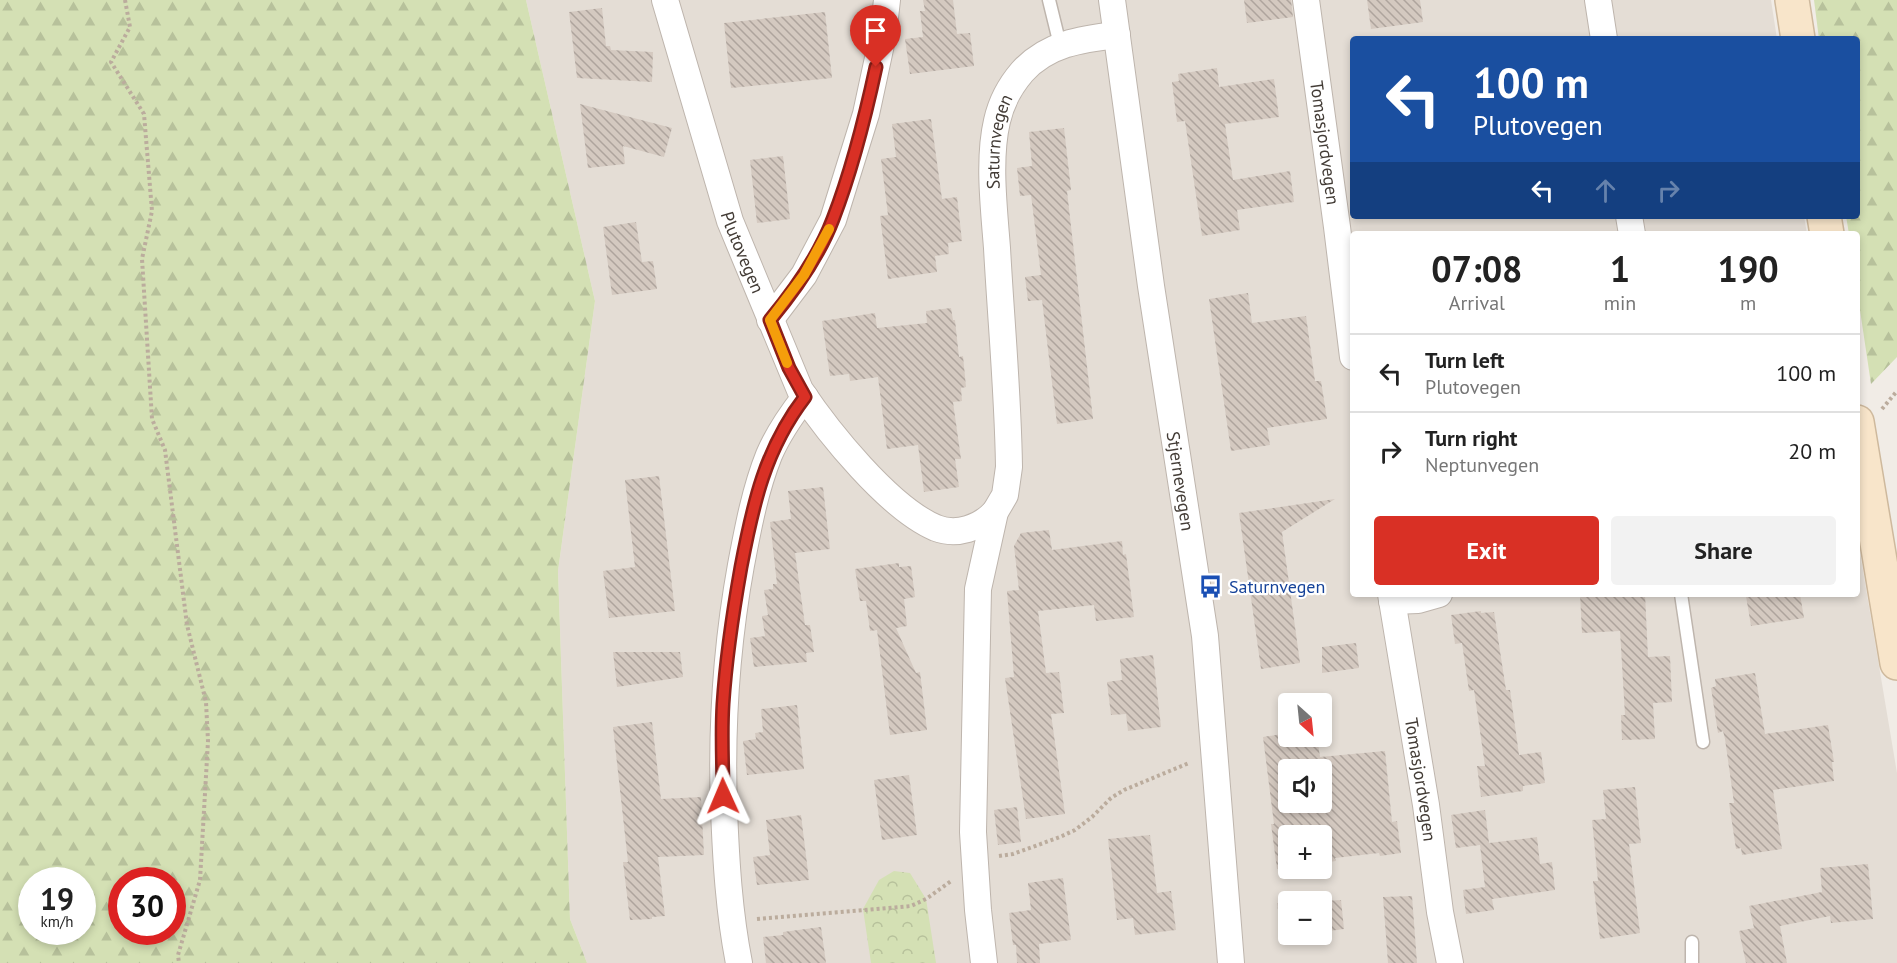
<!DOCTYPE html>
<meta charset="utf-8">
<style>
:root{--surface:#fff;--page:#f2f2f2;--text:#222;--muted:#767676;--line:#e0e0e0;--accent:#d93025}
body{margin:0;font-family:"PT Sans",sans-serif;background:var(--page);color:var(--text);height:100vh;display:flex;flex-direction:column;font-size:22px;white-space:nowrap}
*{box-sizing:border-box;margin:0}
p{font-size:20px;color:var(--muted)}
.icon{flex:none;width:33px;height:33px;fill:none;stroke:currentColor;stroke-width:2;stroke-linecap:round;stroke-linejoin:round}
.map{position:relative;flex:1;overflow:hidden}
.panel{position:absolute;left:1350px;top:231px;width:510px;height:366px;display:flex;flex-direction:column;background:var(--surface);border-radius:6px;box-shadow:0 3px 9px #0003}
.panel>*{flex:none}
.top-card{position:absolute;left:1350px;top:36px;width:510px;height:183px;border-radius:6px;box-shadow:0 3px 9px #0003;background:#1a4fa0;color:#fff;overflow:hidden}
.needle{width:39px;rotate:153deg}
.buttons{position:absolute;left:1278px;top:693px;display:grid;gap:12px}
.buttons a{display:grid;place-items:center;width:54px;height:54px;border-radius:6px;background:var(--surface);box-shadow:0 3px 9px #0003;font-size:30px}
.speed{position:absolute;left:18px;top:867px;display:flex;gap:12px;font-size:30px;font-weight:700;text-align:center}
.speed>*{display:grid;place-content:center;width:78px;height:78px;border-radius:50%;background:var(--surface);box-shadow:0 3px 9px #0003;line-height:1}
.speed small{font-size:15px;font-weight:400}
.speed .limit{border:9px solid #d22;background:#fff;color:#111}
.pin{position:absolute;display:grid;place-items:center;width:51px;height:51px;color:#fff;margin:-62px -26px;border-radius:50% 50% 50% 0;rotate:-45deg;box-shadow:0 0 6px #0007}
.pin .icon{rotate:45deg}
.me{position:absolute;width:66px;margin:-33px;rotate:359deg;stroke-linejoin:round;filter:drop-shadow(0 0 4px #0008)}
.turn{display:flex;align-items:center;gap:21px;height:126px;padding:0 24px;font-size:27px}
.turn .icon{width:78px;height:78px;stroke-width:2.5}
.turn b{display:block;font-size:42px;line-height:51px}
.lanes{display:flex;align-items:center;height:57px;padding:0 24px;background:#0003;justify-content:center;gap:30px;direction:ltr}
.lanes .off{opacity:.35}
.eta{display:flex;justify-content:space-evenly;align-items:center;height:102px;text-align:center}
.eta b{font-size:36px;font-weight:700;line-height:42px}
.cta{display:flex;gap:12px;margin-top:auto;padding:12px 24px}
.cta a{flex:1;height:69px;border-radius:6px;background:var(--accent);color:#fff;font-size:24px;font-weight:700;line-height:69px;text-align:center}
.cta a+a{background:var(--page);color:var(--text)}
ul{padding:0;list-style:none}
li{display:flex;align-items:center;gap:18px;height:78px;padding:0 24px;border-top:2px solid var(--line)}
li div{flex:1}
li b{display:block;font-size:22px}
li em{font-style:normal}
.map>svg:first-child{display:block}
.residential{fill:#e4ddd5;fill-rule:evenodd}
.forest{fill:url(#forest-firs);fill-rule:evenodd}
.park{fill:url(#park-crowns)}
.building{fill:url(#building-back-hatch);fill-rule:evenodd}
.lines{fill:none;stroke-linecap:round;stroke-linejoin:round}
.lane-casing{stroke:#beb5ad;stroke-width:15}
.street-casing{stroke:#beb5ad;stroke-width:28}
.secondary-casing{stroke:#ceb99d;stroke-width:36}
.path{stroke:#bbac9d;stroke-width:4;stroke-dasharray:3 3;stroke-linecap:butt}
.lane{stroke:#fff;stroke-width:12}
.street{stroke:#fff;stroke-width:26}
.secondary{stroke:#f8e5ca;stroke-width:33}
.route-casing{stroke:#8d1f18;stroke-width:15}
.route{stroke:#d93025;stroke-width:10}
.slow{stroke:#f59e0b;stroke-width:10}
.labels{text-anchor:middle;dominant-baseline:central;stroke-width:4.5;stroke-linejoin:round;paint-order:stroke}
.street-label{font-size:18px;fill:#433c36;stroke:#fff}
.transit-label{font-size:18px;fill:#164399;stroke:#fff;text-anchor:start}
</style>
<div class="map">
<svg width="1897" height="963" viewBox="0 0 1897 963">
<defs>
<pattern id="forest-firs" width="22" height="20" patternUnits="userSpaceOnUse" patternTransform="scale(1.5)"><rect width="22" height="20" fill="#d4e0b4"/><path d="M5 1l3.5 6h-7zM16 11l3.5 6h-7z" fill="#b7c19b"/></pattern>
<pattern id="park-crowns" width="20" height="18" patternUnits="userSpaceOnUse" patternTransform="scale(1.5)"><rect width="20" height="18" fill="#d4e0b4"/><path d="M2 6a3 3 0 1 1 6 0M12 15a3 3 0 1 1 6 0" fill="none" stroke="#b7c19b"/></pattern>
<pattern id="building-back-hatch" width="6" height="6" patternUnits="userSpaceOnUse" patternTransform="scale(1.5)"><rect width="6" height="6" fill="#d4c9c0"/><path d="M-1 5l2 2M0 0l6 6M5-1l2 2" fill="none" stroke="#aea49d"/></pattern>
</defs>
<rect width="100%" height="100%" fill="#f1ece6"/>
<path class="residential" d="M 526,0 L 1771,0 L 1777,39 L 1353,39 L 1353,216 L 1804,216 L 1807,234 L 1353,234 L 1353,594 L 1857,594 L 1857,535 L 1897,773 L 1897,963 L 587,963 L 570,919 L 558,571 L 595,301 ZM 1288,704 L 1322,704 L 1322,736 L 1288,736 ZM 1288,770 L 1322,770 L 1322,802 L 1288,802 ZM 1288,836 L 1322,836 L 1322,868 L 1288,868 ZM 1288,902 L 1322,902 L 1322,934 L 1288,934 Z"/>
<path class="forest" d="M 0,0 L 526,0 L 595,301 L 558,571 L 570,919 L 587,963 L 0,963 ZM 32,880 L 82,880 L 82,932 L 32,932 ZM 122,880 L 172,880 L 172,932 L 122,932 Z
M 1814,0 L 1897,0 L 1897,357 L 1871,384 L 1857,290 L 1857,234 L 1849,234 L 1846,216 L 1857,216 L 1857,39 L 1819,39 Z"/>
<path class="park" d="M 894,871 L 910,873 L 926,899 L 936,963 L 871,963 L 863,909 L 879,880 Z"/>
<path class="building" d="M 923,0 L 953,0 L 957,34 L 970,33 L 974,66 L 910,74 L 905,39 L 923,37 L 920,11 L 925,11 Z
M 1244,0 L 1291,0 L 1293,17 L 1247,23 Z
M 1367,0 L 1420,0 L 1423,22 L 1371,29 Z
M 602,8 L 606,46 L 610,46 L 611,50 L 653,52 L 652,82 L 577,78 L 569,12 Z
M 825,12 L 832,78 L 731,88 L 724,23 Z
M 1217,68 L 1219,87 L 1274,79 L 1279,117 L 1225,124 L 1233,180 L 1290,171 L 1294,202 L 1237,210 L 1240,230 L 1202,236 L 1185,121 L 1177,122 L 1172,82 L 1179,81 L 1178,74 Z
M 580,104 L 672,128 L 664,157 L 623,146 L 625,164 L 588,168 Z
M 931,119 L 942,199 L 957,197 L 962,241 L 948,243 L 949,254 L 935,256 L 937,272 L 888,279 L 880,216 L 888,215 L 881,159 L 896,157 L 892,124 Z
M 1064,128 L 1071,190 L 1067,191 L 1093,419 L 1057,424 L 1042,300 L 1028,301 L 1025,277 L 1041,275 L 1031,195 L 1020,196 L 1017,168 L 1032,166 L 1029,132 Z
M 783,156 L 790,219 L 757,223 L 750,160 Z
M 636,222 L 642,262 L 653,261 L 657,289 L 612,295 L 603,227 Z
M 1248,293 L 1252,323 L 1306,316 L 1315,381 L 1321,381 L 1327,419 L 1267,428 L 1270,445 L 1231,451 L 1209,299 Z
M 951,308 L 953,320 L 955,320 L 959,357 L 963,356 L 966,387 L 961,388 L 962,401 L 953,402 L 961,459 L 955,459 L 959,487 L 924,492 L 918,445 L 887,449 L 878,377 L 850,381 L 849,374 L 830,376 L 822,321 L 875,313 L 877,328 L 927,323 L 926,311 Z
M 659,476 L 675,611 L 609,618 L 603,571 L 635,567 L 625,480 Z
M 823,487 L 830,549 L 795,553 L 805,625 L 810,625 L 814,652 L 806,653 L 807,662 L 754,667 L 750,638 L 765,636 L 762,616 L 768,615 L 764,590 L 773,589 L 773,584 L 777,584 L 770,522 L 791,519 L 788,491 Z
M 1335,499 L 1282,532 L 1300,663 L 1261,669 L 1239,513 Z
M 1049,530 L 1052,550 L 1122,541 L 1123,555 L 1126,554 L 1134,617 L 1096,621 L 1094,605 L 1038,611 L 1046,673 L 1059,672 L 1064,713 L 1051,714 L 1065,814 L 1026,819 L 1005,678 L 1014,677 L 1007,591 L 1019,590 L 1014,546 L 1021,533 Z
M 899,563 L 899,567 L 911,566 L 915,597 L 904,599 L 907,626 L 896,628 L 916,673 L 920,672 L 927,730 L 890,735 L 877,630 L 870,631 L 866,601 L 860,601 L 855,569 Z
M 1580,594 L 1645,594 L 1648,657 L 1670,656 L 1672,702 L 1653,703 L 1655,739 L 1622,740 L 1621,715 L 1625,715 L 1620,631 L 1582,633 Z
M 1751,594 L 1800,594 L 1804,618 L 1751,626 L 1746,596 L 1752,596 Z
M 1481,611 L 1481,613 L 1494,612 L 1506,690 L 1510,690 L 1519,755 L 1541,752 L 1545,783 L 1523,786 L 1523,791 L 1481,797 L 1477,766 L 1485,766 L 1474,690 L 1469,691 L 1462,643 L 1455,644 L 1451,615 Z
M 1356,643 L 1359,668 L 1322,673 L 1322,647 Z
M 613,652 L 680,652 L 683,677 L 617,687 Z
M 1153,655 L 1161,727 L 1128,731 L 1126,714 L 1111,715 L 1107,682 L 1122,680 L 1120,659 Z
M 1755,673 L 1765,734 L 1828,725 L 1834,762 L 1832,762 L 1834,781 L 1773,790 L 1782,849 L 1742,855 L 1741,848 L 1736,849 L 1729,803 L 1734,803 L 1725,739 L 1723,731 L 1718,733 L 1711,688 L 1716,686 L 1715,679 Z
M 797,705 L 804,769 L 747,775 L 743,741 L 756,739 L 755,733 L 763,732 L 761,709 Z
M 652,722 L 661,799 L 701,797 L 704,855 L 658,857 L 665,916 L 652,917 L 652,919 L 630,920 L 623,862 L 628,862 L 613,727 Z
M 1288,733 L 1288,736 L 1317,736 L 1320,757 L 1385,751 L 1392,822 L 1397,821 L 1401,853 L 1380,856 L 1379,853 L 1335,858 L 1336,861 L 1322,863 L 1322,836 L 1288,836 L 1288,868 L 1277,869 L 1271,824 L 1274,824 L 1263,737 ZM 1288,770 L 1322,770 L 1322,802 L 1288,802 Z
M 909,775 L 917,835 L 882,840 L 874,780 Z
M 1635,787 L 1641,843 L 1629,844 L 1640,933 L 1600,939 L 1593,881 L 1598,881 L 1592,820 L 1606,819 L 1603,790 Z
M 1017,807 L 1021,842 L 998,845 L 994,810 Z
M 1485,810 L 1489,843 L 1537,837 L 1540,864 L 1552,862 L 1555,890 L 1492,899 L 1494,910 L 1466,914 L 1463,890 L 1485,887 L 1480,845 L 1456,848 L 1451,815 Z
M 801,815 L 809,880 L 757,885 L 753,857 L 770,855 L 766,820 Z
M 1150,835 L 1157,893 L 1171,891 L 1176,930 L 1135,935 L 1133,918 L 1117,920 L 1108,839 Z
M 1868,864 L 1873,919 L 1831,923 L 1830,916 L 1780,926 L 1787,963 L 1746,963 L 1739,931 L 1754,928 L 1749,906 L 1822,892 L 1820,868 Z
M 1063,878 L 1071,940 L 1039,944 L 1040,963 L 1017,963 L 1016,945 L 1013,945 L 1009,913 L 1031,910 L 1028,883 Z
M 1412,896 L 1417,963 L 1388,963 L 1383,897 Z
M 1341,900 L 1344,929 L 1322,932 L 1322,902 L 1308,902 Z
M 1277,903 L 1288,903 L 1288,934 L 1301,934 L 1282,937 Z
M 821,927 L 826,963 L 766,963 L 763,937 L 783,935 L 783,932 Z"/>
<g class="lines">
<defs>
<path id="lane" d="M 1049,0 L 1060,45
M 1681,594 L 1703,742
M 1692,963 L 1692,942"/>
<g id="street">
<path id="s1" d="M 665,0 L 730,221 L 800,390 C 828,432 889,508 936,528 C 957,536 980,528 995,512"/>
<path id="s2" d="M 1112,0 L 1151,286 L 1205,636 L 1231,963"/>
<path id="s3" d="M 1306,0 L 1337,227 L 1353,357"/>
<path d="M 1598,0 L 1604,39"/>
<path d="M 1629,216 L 1632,234"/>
<path d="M 770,320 L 804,275 L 833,220 L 866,114 L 883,35 L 887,0"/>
<path id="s4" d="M 1391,594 L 1426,805 L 1440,912 L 1450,963"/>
<path d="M 1392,601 L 1418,600 L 1439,594"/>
<path d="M 739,963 C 729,912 726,861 724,809 C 721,726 726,648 741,565 C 748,528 755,490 769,455 C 778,434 791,415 805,397"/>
<path id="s5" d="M 984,963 L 978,910 L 973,832 L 978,589 L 995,512 L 1005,495 L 1009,467 C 1008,394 1001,321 997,248 C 994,209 988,159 997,121 C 1001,103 1010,86 1022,72 C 1047,44 1081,39 1117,35"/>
</g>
<path id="secondary" d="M 1792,0 L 1798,39
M 1824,216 L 1827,234
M 1857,422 L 1897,663"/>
</defs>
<use href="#lane" class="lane-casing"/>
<use href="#street" class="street-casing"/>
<use href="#secondary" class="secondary-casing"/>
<path class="path" d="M 125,0 L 130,27 L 111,62 L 144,114 L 152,211 L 142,259 L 152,419 L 165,450 L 187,625 L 206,702 L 208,741 L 200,880 L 178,955 L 179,963
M 1882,409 L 1897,391
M 999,856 L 1013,854 L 1060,837 L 1075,830 L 1092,817 L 1111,798 L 1124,790 L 1189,763
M 757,919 L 911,906 L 926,899 L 951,881"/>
<use href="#lane" class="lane"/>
<use href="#street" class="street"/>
<use href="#secondary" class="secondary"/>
</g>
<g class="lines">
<defs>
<path id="route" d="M 723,796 C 723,765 721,735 723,704 C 726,658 733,612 741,567 C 753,504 765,449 805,397 L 789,368 L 770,320 C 795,290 819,256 833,219 C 852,170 865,118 876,67"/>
</defs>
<use href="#route" class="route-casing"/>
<use href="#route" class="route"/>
<path class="slow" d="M 787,363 L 770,320 L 804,275 L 829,229"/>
</g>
<defs>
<symbol id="bus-bare" viewBox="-9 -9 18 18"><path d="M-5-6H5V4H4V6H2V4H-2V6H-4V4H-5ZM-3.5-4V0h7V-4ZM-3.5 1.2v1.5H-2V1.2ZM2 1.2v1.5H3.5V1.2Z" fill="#1a4fb4" stroke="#fff" stroke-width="2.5" paint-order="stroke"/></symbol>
</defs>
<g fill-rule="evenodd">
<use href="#bus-bare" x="1194" y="570" width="33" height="33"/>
</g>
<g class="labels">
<g class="street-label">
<text stroke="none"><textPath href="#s5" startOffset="828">Saturnvegen</textPath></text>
<text stroke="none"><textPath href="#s3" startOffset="144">Tomasjordvegen</textPath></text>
<text stroke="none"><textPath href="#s1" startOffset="264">Plutovegen</textPath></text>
<text stroke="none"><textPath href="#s2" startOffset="486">Stjernevegen</textPath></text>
<text stroke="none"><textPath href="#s4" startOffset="188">Tomasjordvegen</textPath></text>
</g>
<g class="transit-label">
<text x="1229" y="586">Saturnvegen</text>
</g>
</g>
</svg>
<div class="buttons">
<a><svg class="needle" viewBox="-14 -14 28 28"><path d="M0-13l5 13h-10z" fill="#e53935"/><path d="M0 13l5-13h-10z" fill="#767676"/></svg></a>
<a><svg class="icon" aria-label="sound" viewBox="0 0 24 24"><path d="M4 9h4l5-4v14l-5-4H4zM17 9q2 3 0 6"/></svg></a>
<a>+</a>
<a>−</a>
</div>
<div class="speed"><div>19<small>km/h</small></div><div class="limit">30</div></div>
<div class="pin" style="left:876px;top:67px;background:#d93025"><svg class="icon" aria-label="arrive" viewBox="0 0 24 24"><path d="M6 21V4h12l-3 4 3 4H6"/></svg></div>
<svg class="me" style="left:723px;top:796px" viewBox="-20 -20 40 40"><path d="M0-17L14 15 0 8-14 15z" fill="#d93025" stroke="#fff" stroke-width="4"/></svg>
<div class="top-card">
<div class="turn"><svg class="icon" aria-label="left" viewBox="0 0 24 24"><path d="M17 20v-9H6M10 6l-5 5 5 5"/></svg><div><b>100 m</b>Plutovegen</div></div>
<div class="lanes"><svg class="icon" aria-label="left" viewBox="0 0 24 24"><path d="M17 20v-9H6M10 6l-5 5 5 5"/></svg><svg class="icon off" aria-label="ahead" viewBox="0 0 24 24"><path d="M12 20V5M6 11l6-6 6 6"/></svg><svg class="icon off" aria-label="right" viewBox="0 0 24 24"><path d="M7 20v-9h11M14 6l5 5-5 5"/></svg></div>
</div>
<section class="panel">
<div class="eta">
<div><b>07:08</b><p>Arrival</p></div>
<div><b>1</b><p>min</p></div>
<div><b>190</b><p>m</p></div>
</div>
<ul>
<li><svg class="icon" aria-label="left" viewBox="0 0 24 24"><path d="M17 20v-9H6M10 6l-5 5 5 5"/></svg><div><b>Turn left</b><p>Plutovegen</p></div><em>100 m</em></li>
<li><svg class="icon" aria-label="right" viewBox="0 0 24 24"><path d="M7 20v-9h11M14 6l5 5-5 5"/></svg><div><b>Turn right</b><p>Neptunvegen</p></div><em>20 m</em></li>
</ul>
<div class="cta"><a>Exit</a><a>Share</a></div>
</section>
</div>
